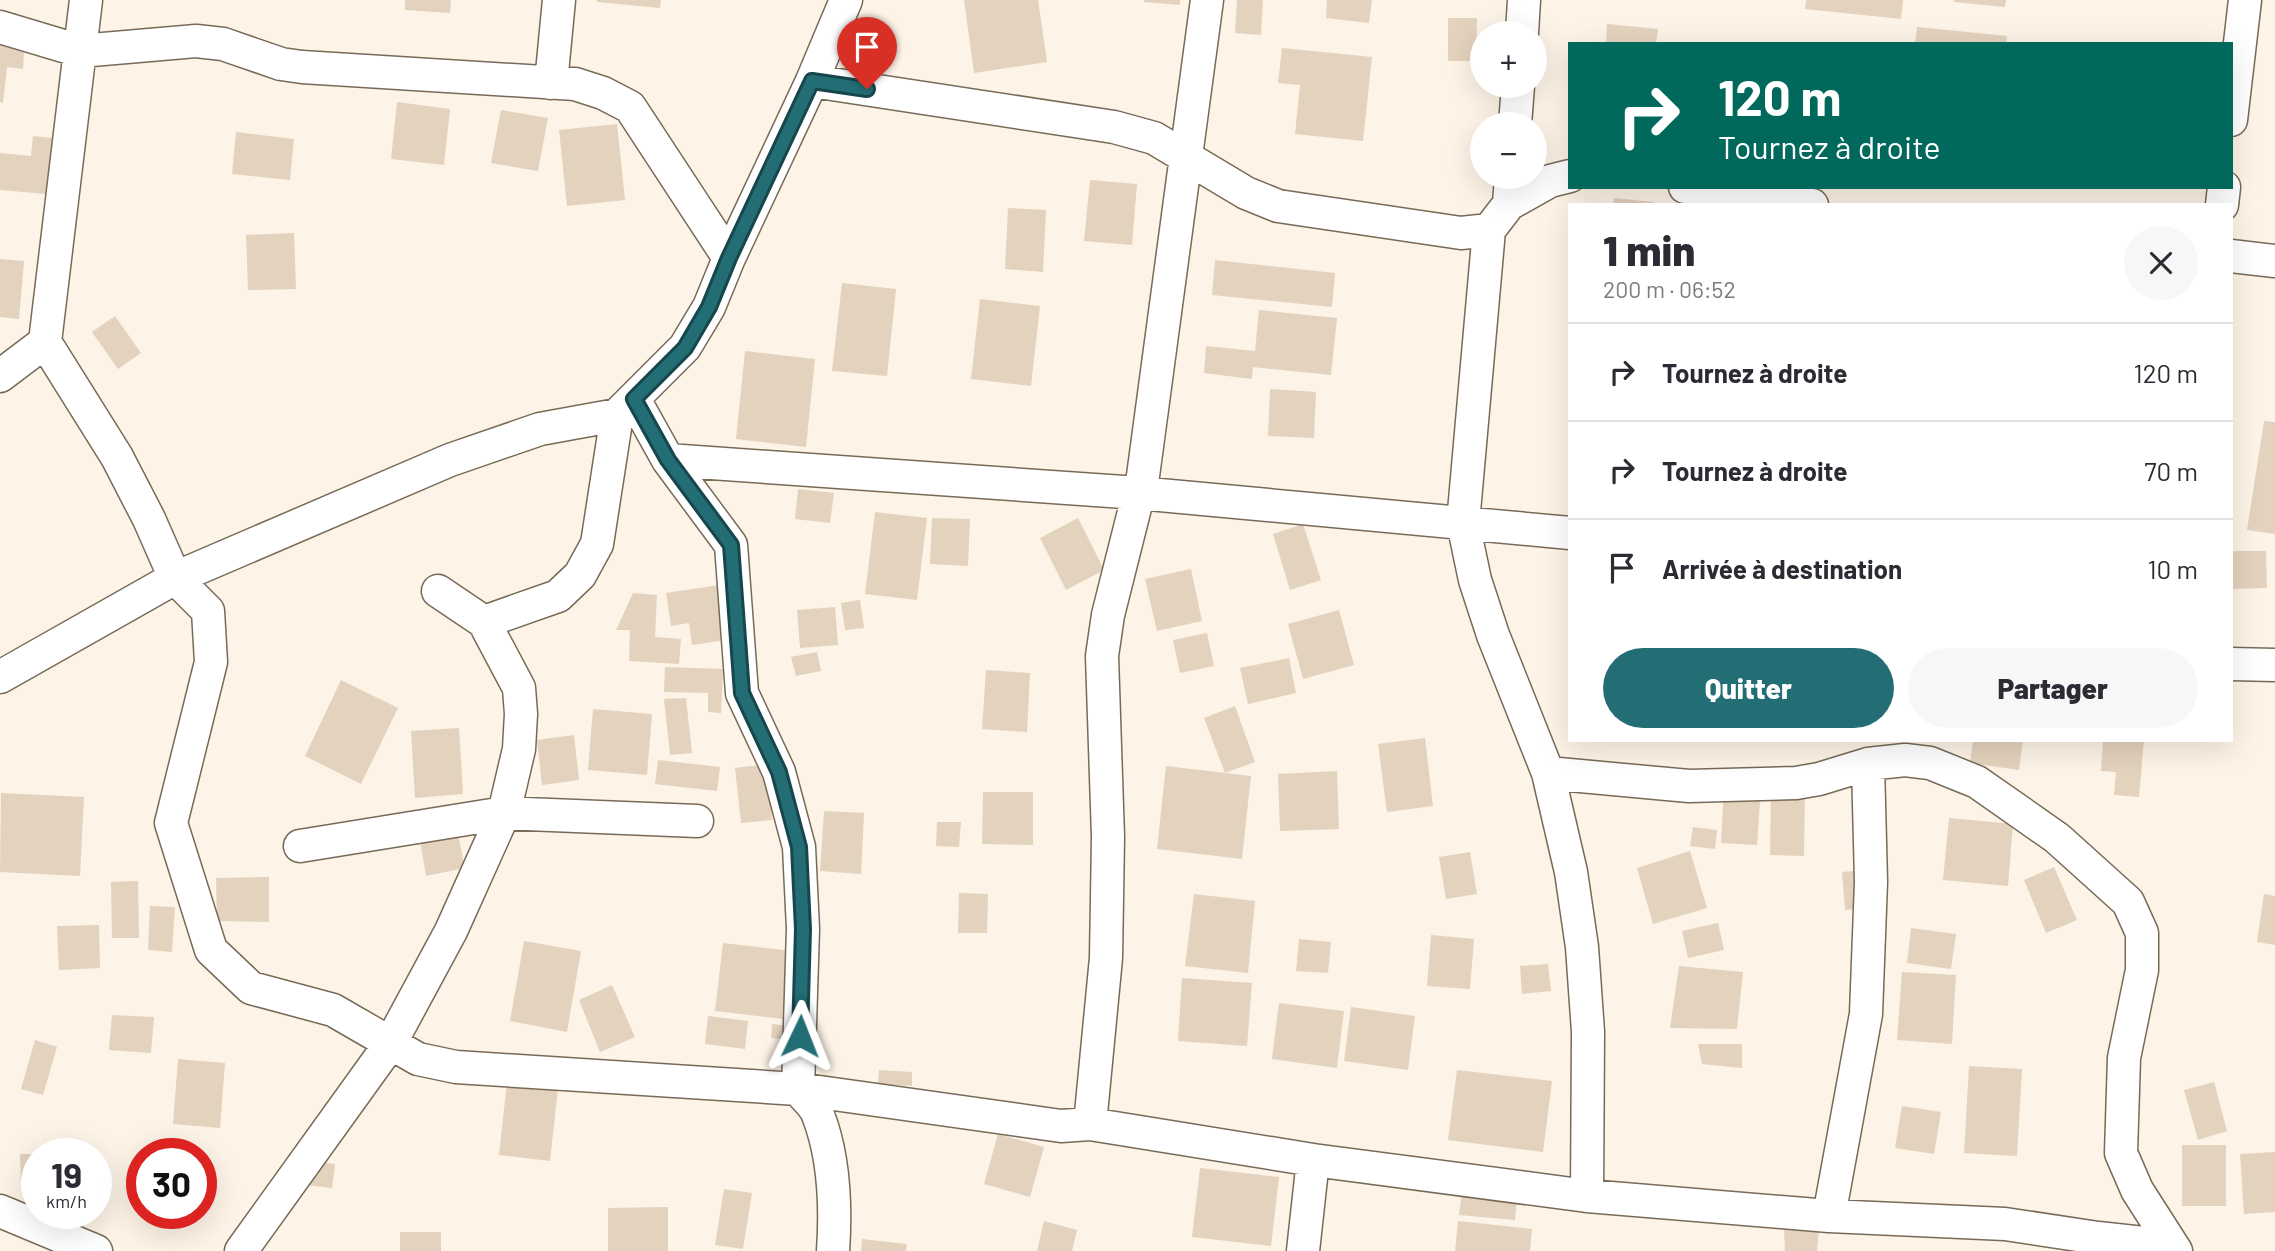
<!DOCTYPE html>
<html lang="fr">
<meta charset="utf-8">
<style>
:root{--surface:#fff;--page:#f7f7f7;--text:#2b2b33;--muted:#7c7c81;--line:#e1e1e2;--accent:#236d75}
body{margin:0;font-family:Barlow,sans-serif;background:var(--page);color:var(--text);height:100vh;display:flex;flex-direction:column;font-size:26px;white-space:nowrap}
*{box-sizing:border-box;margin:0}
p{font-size:23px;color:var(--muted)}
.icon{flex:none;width:38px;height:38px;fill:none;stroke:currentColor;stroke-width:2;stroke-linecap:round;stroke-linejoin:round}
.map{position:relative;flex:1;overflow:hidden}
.details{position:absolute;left:1568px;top:203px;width:665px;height:539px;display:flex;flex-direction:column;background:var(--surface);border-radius:0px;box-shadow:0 7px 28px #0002}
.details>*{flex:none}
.hud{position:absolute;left:1568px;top:42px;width:665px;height:147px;border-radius:0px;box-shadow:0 7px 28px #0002;background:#00695c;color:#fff;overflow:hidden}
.fabs{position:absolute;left:1470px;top:21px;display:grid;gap:14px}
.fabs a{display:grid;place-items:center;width:77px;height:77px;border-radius:50%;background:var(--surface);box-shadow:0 7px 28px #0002;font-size:35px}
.speed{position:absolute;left:21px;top:1138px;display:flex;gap:14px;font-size:35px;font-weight:700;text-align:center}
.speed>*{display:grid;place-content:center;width:91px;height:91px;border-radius:50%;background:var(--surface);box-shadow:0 7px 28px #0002;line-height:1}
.speed small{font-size:18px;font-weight:400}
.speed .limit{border:10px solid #d22;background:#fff;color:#111}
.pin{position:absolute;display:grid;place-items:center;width:60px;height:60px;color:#fff;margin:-72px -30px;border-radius:50% 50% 50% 0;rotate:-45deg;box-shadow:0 0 7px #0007}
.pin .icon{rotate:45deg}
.me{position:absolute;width:77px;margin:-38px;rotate:2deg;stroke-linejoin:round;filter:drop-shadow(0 0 5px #0008)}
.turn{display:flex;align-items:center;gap:24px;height:147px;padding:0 35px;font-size:32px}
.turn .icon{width:91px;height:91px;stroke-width:2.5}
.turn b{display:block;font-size:49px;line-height:60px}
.round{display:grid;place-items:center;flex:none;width:74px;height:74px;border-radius:37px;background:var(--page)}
.overview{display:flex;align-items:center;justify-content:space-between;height:119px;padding:0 35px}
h1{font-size:42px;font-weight:800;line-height:52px}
.cta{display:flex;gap:14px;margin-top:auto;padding:14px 35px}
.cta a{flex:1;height:80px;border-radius:42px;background:var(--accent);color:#fff;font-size:28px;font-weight:800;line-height:80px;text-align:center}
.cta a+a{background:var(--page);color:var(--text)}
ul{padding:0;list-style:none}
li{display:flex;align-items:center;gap:21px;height:98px;padding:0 35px;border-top:2px solid var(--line)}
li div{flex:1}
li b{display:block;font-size:26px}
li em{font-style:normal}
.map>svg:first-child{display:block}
.building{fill:#e3d2bd}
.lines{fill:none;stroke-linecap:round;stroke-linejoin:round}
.street-casing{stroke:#786a57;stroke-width:35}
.street{stroke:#fff;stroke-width:32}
.route-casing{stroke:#17474c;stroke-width:18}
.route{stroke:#236d75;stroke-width:12}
</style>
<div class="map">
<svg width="2275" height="1251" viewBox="0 0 2275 1251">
<rect width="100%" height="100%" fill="#fdf3e6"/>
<path class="building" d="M 405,0 L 451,0 L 450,13 L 405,10 Z
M 597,0 L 661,0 L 660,8 L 597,2 Z
M 964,0 L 1038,0 L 1047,62 L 974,73 Z
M 1144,0 L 1180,0 L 1180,5 L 1144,2 Z
M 1237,0 L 1263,0 L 1261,35 L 1235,33 Z
M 1327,0 L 1372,0 L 1369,23 L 1326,18 Z
M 1806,0 L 1903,0 L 1901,19 L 1805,9 Z
M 1954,0 L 2006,0 L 2005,7 L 1954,2 Z
M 1448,18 L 1477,18 L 1476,61 L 1448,61 Z
M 1607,24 L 1658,29 L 1656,44 L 1606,44 Z
M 1917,27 L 2007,36 L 2006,44 L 1915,44 Z
M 0,37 L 25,39 L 23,69 L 7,67 L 3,103 L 0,102 Z
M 1282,48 L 1372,57 L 1363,141 L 1295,134 L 1300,85 L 1278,83 Z
M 397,102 L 450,109 L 444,165 L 391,159 Z
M 501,110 L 548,118 L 538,171 L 491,163 Z
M 617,124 L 625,200 L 567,206 L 559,130 Z
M 236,132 L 294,139 L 290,180 L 232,174 Z
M 33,136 L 63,139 L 58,195 L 0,190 L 0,153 L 31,156 Z
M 1090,180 L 1137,184 L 1132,245 L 1084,241 Z
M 1614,198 L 1654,202 L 1654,205 L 1613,205 Z
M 1008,208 L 1046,210 L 1043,272 L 1005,269 Z
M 294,233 L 296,289 L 248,290 L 246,235 Z
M 0,259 L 24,261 L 19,319 L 0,317 Z
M 1215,260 L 1335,273 L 1332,307 L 1212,295 Z
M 842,283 L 896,289 L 887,376 L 832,371 Z
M 980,299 L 1040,306 L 1031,386 L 971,379 Z
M 1259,310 L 1337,318 L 1331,375 L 1253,367 L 1252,379 L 1204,373 L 1206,346 L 1255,351 Z
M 115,316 L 141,353 L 118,369 L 92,332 Z
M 745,351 L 815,359 L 806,447 L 736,439 Z
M 1270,389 L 1316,392 L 1314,438 L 1268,436 Z
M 2264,421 L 2275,422 L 2275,534 L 2247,530 Z
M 798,489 L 834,493 L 830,523 L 795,519 Z
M 875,512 L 927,518 L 917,600 L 865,594 Z
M 932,518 L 970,519 L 968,566 L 930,564 Z
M 1078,518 L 1104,570 L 1066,590 L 1040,538 Z
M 1303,524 L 1321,580 L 1290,590 L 1273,534 Z
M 2231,551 L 2266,551 L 2267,588 L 2233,589 Z
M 1191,569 L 1202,621 L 1157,631 L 1145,579 Z
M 726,584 L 733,639 L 692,645 L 689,623 L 671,626 L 666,593 Z
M 633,593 L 657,595 L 655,637 L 681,639 L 679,664 L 629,661 L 630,630 L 616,630 Z
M 860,600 L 864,628 L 845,630 L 841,603 Z
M 835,607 L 838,645 L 800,648 L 797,610 Z
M 1339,610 L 1354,665 L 1303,679 L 1288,624 Z
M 1207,633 L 1214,666 L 1180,673 L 1173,640 Z
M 817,652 L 821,671 L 796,676 L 791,657 Z
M 1289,658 L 1296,693 L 1248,704 L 1240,668 Z
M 665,667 L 723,669 L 721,713 L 708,712 L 708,693 L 664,692 Z
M 986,670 L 1030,673 L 1027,732 L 982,729 Z
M 341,680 L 398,708 L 361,784 L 305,756 Z
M 686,698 L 692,753 L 670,755 L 664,699 Z
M 1235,706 L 1255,762 L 1225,773 L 1204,718 Z
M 593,709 L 652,714 L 647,775 L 588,770 Z
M 459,728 L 463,794 L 415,798 L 411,731 Z
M 574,735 L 579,780 L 542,785 L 537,740 Z
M 1425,738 L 1433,806 L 1387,812 L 1378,744 Z
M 1973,740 L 2023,740 L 2019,770 L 1970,763 Z
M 2103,740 L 2144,740 L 2139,797 L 2114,795 L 2116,772 L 2101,771 Z
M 658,760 L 720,767 L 717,791 L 655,784 Z
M 767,764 L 772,820 L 741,823 L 735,768 Z
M 1166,766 L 1251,776 L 1242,859 L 1157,849 Z
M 1337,771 L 1339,829 L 1280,831 L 1278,774 Z
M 1724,786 L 1761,788 L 1757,845 L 1721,843 Z
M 1771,788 L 1805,788 L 1804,856 L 1770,855 Z
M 983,792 L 1033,792 L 1033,845 L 982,844 Z
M 1,793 L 84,797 L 80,876 L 0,872 Z
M 824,811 L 864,813 L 861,874 L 820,871 Z
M 1949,818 L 2013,824 L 2008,886 L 1943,880 Z
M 937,822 L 961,822 L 959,847 L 936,846 Z
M 1693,827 L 1717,830 L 1715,849 L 1690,846 Z
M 458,834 L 465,868 L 426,876 L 420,840 Z
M 1690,851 L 1707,908 L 1653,924 L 1637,868 Z
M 1470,852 L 1477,894 L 1446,899 L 1439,857 Z
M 2054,867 L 2077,920 L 2046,933 L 2024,880 Z
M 1866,870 L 1868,908 L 1845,910 L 1842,872 Z
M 269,877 L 269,922 L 217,921 L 216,878 Z
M 138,881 L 139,938 L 112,938 L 111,882 Z
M 959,893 L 988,894 L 987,933 L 958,933 Z
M 1194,894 L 1255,901 L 1248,973 L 1185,966 Z
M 2264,894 L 2275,896 L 2275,945 L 2257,942 Z
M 150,906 L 175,907 L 172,952 L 148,950 Z
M 1718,923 L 1724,950 L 1688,958 L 1682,931 Z
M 99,925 L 100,968 L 59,970 L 57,926 Z
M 1911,928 L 1956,934 L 1951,969 L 1907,963 Z
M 1431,935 L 1474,939 L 1470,989 L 1427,986 Z
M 1299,939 L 1331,942 L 1328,973 L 1296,971 Z
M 524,941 L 581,951 L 567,1032 L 510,1021 Z
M 723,943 L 792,951 L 784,1019 L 715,1011 Z
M 1548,964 L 1551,991 L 1522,994 L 1520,966 Z
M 1679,966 L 1743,972 L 1737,1029 L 1670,1028 Z
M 1902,972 L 1956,975 L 1952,1044 L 1897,1040 Z
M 1182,978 L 1252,983 L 1247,1046 L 1178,1041 Z
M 612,985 L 635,1037 L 600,1052 L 579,1000 Z
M 1279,1003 L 1344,1011 L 1337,1068 L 1272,1059 Z
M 1351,1007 L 1415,1016 L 1408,1070 L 1344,1061 Z
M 112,1015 L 154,1017 L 151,1053 L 109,1050 Z
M 708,1016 L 748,1021 L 745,1049 L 705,1044 Z
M 772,1024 L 789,1026 L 788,1040 L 771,1038 Z
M 35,1040 L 57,1047 L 43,1095 L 21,1089 Z
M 1698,1044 L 1742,1044 L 1742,1068 L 1702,1064 Z
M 178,1059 L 225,1063 L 220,1128 L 173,1124 Z
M 1969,1066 L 2022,1069 L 2017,1156 L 1964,1153 Z
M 879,1070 L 912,1072 L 912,1086 L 878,1084 Z
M 1457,1070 L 1552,1081 L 1543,1152 L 1448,1140 Z
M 507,1082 L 558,1088 L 550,1161 L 499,1155 Z
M 2214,1082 L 2227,1131 L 2198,1140 L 2184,1090 Z
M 1902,1106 L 1941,1112 L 1934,1154 L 1895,1148 Z
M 998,1134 L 1044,1147 L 1030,1197 L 984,1184 Z
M 2182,1145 L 2226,1145 L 2226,1206 L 2182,1206 Z
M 2275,1152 L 2275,1212 L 2244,1214 L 2240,1154 Z
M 20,1154 L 37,1154 L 37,1182 L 21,1183 Z
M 308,1161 L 335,1164 L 332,1188 L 306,1185 Z
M 1200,1168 L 1279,1177 L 1271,1246 L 1192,1237 Z
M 724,1189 L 752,1193 L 743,1249 L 715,1245 Z
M 1462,1193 L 1517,1198 L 1515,1220 L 1459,1215 Z
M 668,1207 L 668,1251 L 608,1251 L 608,1208 Z
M 1044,1221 L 1077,1230 L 1072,1251 L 1037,1251 Z
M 1458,1221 L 1532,1229 L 1530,1251 L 1455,1251 Z
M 1784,1230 L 1819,1230 L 1817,1251 L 1785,1251 Z
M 400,1232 L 441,1232 L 441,1251 L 400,1251 Z
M 862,1239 L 907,1244 L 906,1251 L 861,1251 Z"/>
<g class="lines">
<defs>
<path id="street" d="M 86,0 L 45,342 L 117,457 L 149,519 L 175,578 L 208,611 L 211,662 L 171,823 L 211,950 L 251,988 L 333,1010 L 418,1059 L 456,1067 L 798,1089 L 1061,1126 L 1090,1124 L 1313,1160 L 1587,1196 L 1829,1216 L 2005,1224 L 2098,1238 L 2171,1246
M 0,27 L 80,51 L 196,41 L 223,44 L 281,64 L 302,67 L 575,84 L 603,93 L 630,107 L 729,258
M 1522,33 L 1524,0
M 812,81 L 1114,127 L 1154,138 L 1246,193 L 1278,206 L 1461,233 L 1489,230
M 551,83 L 559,0
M 2231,120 L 2245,0
M 1515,124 L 1518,86
M 1511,177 L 1509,204 L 1489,230 L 1463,523 L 1475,580 L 1493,635 L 1548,773 L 1571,872 L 1582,947 L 1588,1032 L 1587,1196
M 1685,187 L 1781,203 L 1812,205
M 1509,204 L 1550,181 L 1570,176
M 2222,205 L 2224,187
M 2231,256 L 2275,261
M 0,376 L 45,342
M 634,399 L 668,460 L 731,545 L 742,693 L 779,772 L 799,847 L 803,929 L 798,1089 C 804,1097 815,1105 818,1115 C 834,1156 836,1207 833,1251
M 668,460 L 1138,493 L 1570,533
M 484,622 L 558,596 L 580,575 L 597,544 L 617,415
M 2231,664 L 2275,665
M 0,677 L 175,578 L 450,460 L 540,429 L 617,415 L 685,347 L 709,307 L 729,258 L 812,81 L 846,0
M 1548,773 L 1689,786 L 1796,783 L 1819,779 L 1868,764 L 1905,760 L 1930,763 L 1977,782 L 2057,838 L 2128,902 L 2142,933 L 2142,970 L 2124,1058 L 2121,1153 L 2137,1190 L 2176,1251
M 300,846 L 504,813 L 697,821
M 1090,1124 L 1106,958 L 1108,837 L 1102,656 L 1108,615 L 1143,476 L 1207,0
M 0,1211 L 96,1251
M 1829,1216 L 1866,1014 L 1871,882 L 1868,764
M 241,1251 L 390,1044 L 451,931 L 504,813 L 519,749 L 521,714 L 519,688 L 484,622 L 438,591
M 1303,1251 L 1313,1160"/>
</defs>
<use href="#street" class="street-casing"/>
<use href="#street" class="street"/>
</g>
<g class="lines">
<defs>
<path id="route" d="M 800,1036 L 803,929 L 799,847 L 779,772 L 742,693 L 731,545 L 668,460 L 634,399 L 685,348 L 709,307 L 729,258 L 812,81 L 867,89"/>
</defs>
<use href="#route" class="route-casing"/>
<use href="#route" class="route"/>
</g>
</svg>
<div class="fabs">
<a>+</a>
<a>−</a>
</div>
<div class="speed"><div>19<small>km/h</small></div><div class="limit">30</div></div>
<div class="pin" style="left:867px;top:89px;background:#d93025"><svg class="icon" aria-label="arrive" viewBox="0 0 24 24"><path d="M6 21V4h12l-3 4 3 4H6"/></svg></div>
<svg class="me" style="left:800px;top:1036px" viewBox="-20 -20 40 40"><path d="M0-17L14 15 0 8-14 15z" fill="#236d75" stroke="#fff" stroke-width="4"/></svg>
<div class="hud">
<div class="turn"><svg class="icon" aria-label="right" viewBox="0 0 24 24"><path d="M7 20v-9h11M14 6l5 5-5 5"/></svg><div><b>120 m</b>Tournez à droite</div></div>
</div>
<section class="details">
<div class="overview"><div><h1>1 min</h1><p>200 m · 06:52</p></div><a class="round"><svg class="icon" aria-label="close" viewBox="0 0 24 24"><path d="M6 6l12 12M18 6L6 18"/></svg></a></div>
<ul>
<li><svg class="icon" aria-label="right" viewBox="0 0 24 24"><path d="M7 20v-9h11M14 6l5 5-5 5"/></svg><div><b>Tournez à droite</b></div><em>120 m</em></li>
<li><svg class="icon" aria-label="right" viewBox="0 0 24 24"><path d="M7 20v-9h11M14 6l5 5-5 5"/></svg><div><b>Tournez à droite</b></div><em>70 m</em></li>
<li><svg class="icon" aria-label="arrive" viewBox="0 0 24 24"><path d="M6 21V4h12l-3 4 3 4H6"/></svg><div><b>Arrivée à destination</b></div><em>10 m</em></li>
</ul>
<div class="cta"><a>Quitter</a><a>Partager</a></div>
</section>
</div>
